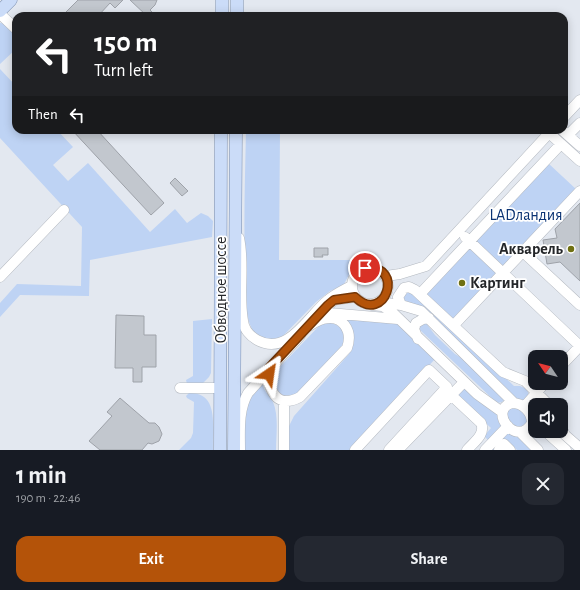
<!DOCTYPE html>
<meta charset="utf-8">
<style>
:root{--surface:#171b24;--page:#242831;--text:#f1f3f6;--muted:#9ea1a6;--accent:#b45309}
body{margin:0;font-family:"Alegreya Sans",sans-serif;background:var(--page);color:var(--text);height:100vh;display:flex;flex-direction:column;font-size:15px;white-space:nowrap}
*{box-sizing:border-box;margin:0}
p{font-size:13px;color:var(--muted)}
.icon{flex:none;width:22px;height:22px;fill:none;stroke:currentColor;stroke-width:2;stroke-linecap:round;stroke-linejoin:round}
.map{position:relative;height:450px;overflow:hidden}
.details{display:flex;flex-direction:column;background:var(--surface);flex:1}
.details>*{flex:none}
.hud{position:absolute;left:12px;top:12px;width:556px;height:122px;border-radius:12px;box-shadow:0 2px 10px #0003;background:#202124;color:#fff;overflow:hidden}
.needle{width:26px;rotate:305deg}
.tools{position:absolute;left:528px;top:350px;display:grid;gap:8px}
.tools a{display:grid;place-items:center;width:40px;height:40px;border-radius:8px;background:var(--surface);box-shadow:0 2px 10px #0003;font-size:20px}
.pin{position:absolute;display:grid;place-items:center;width:34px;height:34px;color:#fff;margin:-17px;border:2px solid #fff;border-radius:50%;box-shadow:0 1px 4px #0007}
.me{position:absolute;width:44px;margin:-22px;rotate:32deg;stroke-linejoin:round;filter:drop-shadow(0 0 3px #0008)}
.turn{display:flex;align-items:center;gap:14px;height:84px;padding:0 16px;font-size:18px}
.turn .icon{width:52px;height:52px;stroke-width:2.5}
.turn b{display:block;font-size:28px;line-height:34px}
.then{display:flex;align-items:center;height:38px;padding:0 16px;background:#0003;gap:8px;font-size:15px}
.round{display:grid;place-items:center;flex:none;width:42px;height:42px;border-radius:12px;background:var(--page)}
.headline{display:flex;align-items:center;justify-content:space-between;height:68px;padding:0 16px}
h1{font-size:24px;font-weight:700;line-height:30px}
.cta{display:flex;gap:8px;margin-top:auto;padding:8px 16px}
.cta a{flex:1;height:46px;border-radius:12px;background:var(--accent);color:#fff;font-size:16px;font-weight:700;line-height:46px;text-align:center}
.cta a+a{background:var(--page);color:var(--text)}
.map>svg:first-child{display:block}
.green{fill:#bed3f4}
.building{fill:#c2c7ce;stroke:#9ea2a9}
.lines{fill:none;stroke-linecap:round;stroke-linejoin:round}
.minor-casing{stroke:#b4b9c0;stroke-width:11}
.major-casing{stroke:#7a8dad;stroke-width:13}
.minor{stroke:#fff;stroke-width:10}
.major{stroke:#cbdcf8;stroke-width:12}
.route-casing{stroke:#753606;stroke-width:10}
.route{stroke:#b45309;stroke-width:7}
.poi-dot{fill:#6f7013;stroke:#fff;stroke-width:1.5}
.labels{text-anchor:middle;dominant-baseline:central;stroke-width:3.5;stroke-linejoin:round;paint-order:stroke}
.park-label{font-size:16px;fill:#0b3373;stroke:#fff}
.poi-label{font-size:16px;font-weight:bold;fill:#242629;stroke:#fff;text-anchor:end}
.street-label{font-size:16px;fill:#242629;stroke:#fff}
</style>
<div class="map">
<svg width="580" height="450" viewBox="0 0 580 450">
<rect width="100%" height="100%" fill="#e3e8f0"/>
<path class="green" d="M 0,23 L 7,24 L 16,31 L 16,49 L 0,64 Z
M 0,69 L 16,86 L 16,130 L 57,130 L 73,147 L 53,165 L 68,181 L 88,163 L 150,232 L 175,209 L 187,223 L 201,213 L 208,216 L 213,221 L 212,237 L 90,260 L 89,296 L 20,295 L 0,317 L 0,303 L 17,284 L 81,286 L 82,227 L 0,138 Z
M 246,130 L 280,130 L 279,260 L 361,260 L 351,271 L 344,284 L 340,287 L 330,291 L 316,302 L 281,338 C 271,342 257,339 252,329 C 245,316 246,300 246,286 C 243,234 245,182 246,130 Z
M 548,163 L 577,190 L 503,269 L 474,242 Z
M 469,246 L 498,273 L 455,320 L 425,293 Z
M 402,292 L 414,292 L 514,386 L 520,386 L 527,389 L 529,396 L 523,400 L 511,398 L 404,302 Z
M 212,319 L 211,373 L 209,377 L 202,384 L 187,384 L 186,380 L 193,376 L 193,321 Z
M 341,319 L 395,321 L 435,359 L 351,450 L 288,450 L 288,428 L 294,416 L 349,354 C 357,337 356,330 341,319 Z
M 326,322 C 340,324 349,331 342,346 L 297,394 L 292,396 L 282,395 C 275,388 272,380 276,371 L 320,325 Z
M 419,323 L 426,323 L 435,335 L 455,354 L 465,360 L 504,400 L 502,402 L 497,403 L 420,330 L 418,328 Z
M 262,383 C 264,391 269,395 273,402 C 279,416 276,435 276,450 L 244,450 L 244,404 Z
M 463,387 L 494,406 L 503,424 L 489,441 L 484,436 L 491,428 L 458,397 L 458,394 Z
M 189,393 C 220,392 212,428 213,450 L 179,450 L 191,438 L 193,433 L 194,402 L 187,398 L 186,396 Z
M 520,407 L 529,420 L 519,429 L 507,420 L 507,408 Z
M 508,433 L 519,436 L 534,450 L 517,450 L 507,441 L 498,450 L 490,450 L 505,434 Z"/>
<path class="building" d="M 78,0 L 123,0 L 115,8 L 110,3 L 98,16 L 62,16 Z
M 130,0 L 157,0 L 155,5 L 150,10 L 156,16 L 147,16 Z
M 72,130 L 97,130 L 164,203 L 151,215 Z
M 175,178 L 188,191 L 182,196 L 170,183 Z
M 580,203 L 580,281 L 560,262 L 547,264 L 543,240 L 557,238 L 555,229 Z
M 314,248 L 328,248 L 328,255 L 322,255 L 323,257 L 314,257 Z
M 116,315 L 144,316 L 144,335 L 156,335 L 156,367 L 142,367 L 142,382 L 133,382 L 133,368 L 115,368 Z
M 120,398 L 149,423 L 155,423 L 159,427 L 162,434 L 159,441 L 152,444 L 148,443 L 142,450 L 100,450 L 89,441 L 112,416 L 107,412 Z"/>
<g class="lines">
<defs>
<path id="minor" d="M 0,14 L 16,29
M 564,117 L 580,100
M 562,130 L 580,146
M 549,133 L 580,161
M 568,135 L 580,123
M 465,237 L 580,346
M 239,238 C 245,265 238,293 243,321 C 244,329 250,336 257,340 C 288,357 308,316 328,300 C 335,294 344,290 351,286
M 523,252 L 580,305
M352 286a18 18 0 1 1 36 0a18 18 0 1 1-36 0Z
M 386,276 L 400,274 L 426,266 L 552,130
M 0,277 L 64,210
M 420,294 L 561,144
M 379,302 L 401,305 L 421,311 L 514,403
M 330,304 L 334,300 L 355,297
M 372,305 L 382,306 L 391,311 L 477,394 L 502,412
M 401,305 L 398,297 L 404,288 L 409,287 L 415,290 L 503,372 L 525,381 L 549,405
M 329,313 L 398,319
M 454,325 L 580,191
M 418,339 L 414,329 L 416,323 L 423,319 L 429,318
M 561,366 L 580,346
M 269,368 C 267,389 276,410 300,397 L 347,348 C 353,331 343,314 323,319 C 318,320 314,323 309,326
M 180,388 L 220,388
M 451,395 L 481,423 C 486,434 474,442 467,450
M 284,401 L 284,450
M 512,403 C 523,403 532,412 532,423 C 517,449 487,410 512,403 Z
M 524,407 L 545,383
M 561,427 L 565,435 L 580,448
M 545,431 L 566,450
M 520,432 L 538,450
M 240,450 C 240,431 238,410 248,393 L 300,336
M 355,450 L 429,370 L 447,387 L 389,450
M 398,450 L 464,382
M 485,450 L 508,426
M 499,450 L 504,444 L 510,450"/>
<path id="major" d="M 0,11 L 11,0
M 222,16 L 222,0
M 237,16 L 237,0
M 220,450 L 221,130
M 234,450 L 236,130"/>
</defs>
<use href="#minor" class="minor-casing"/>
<use href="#major" class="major-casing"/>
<use href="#minor" class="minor"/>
<use href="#major" class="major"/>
</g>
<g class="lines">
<defs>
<path id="route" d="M 269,374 L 269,368 L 328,305 L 334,300 L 355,297 C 385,326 406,264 365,268"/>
</defs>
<use href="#route" class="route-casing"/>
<use href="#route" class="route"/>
</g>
<g class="poi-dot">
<circle cx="571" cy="249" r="4"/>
<circle cx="462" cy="283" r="4"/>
</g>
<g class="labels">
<g class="park-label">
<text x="526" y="215">LADландия</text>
</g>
<g class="poi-label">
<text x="563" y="249">Акварель</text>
<text x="470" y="283" text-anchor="start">Картинг</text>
</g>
<g class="street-label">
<text transform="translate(221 290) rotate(-90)">Обводное шоссе</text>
</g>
</g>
</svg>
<div class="tools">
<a><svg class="needle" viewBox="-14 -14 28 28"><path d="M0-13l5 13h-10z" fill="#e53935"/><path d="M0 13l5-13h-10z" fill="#9ea1a6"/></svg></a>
<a><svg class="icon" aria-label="sound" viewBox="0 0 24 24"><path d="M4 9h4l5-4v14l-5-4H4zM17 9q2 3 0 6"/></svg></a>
</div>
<div class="pin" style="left:365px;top:268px;background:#d93025"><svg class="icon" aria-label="arrive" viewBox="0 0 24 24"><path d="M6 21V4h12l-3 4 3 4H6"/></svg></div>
<svg class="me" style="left:269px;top:374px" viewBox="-20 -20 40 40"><path d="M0-17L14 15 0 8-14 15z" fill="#b45309" stroke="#fff" stroke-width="4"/></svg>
<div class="hud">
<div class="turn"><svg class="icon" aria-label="left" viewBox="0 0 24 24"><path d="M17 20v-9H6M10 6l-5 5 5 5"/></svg><div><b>150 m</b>Turn left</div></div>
<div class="then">Then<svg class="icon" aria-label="left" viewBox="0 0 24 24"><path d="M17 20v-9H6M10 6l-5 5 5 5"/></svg></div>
</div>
</div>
<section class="details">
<div class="headline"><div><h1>1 min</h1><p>190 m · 22:46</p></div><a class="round"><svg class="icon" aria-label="close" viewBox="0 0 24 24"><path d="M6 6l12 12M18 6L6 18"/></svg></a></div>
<div class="cta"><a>Exit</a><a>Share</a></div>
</section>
